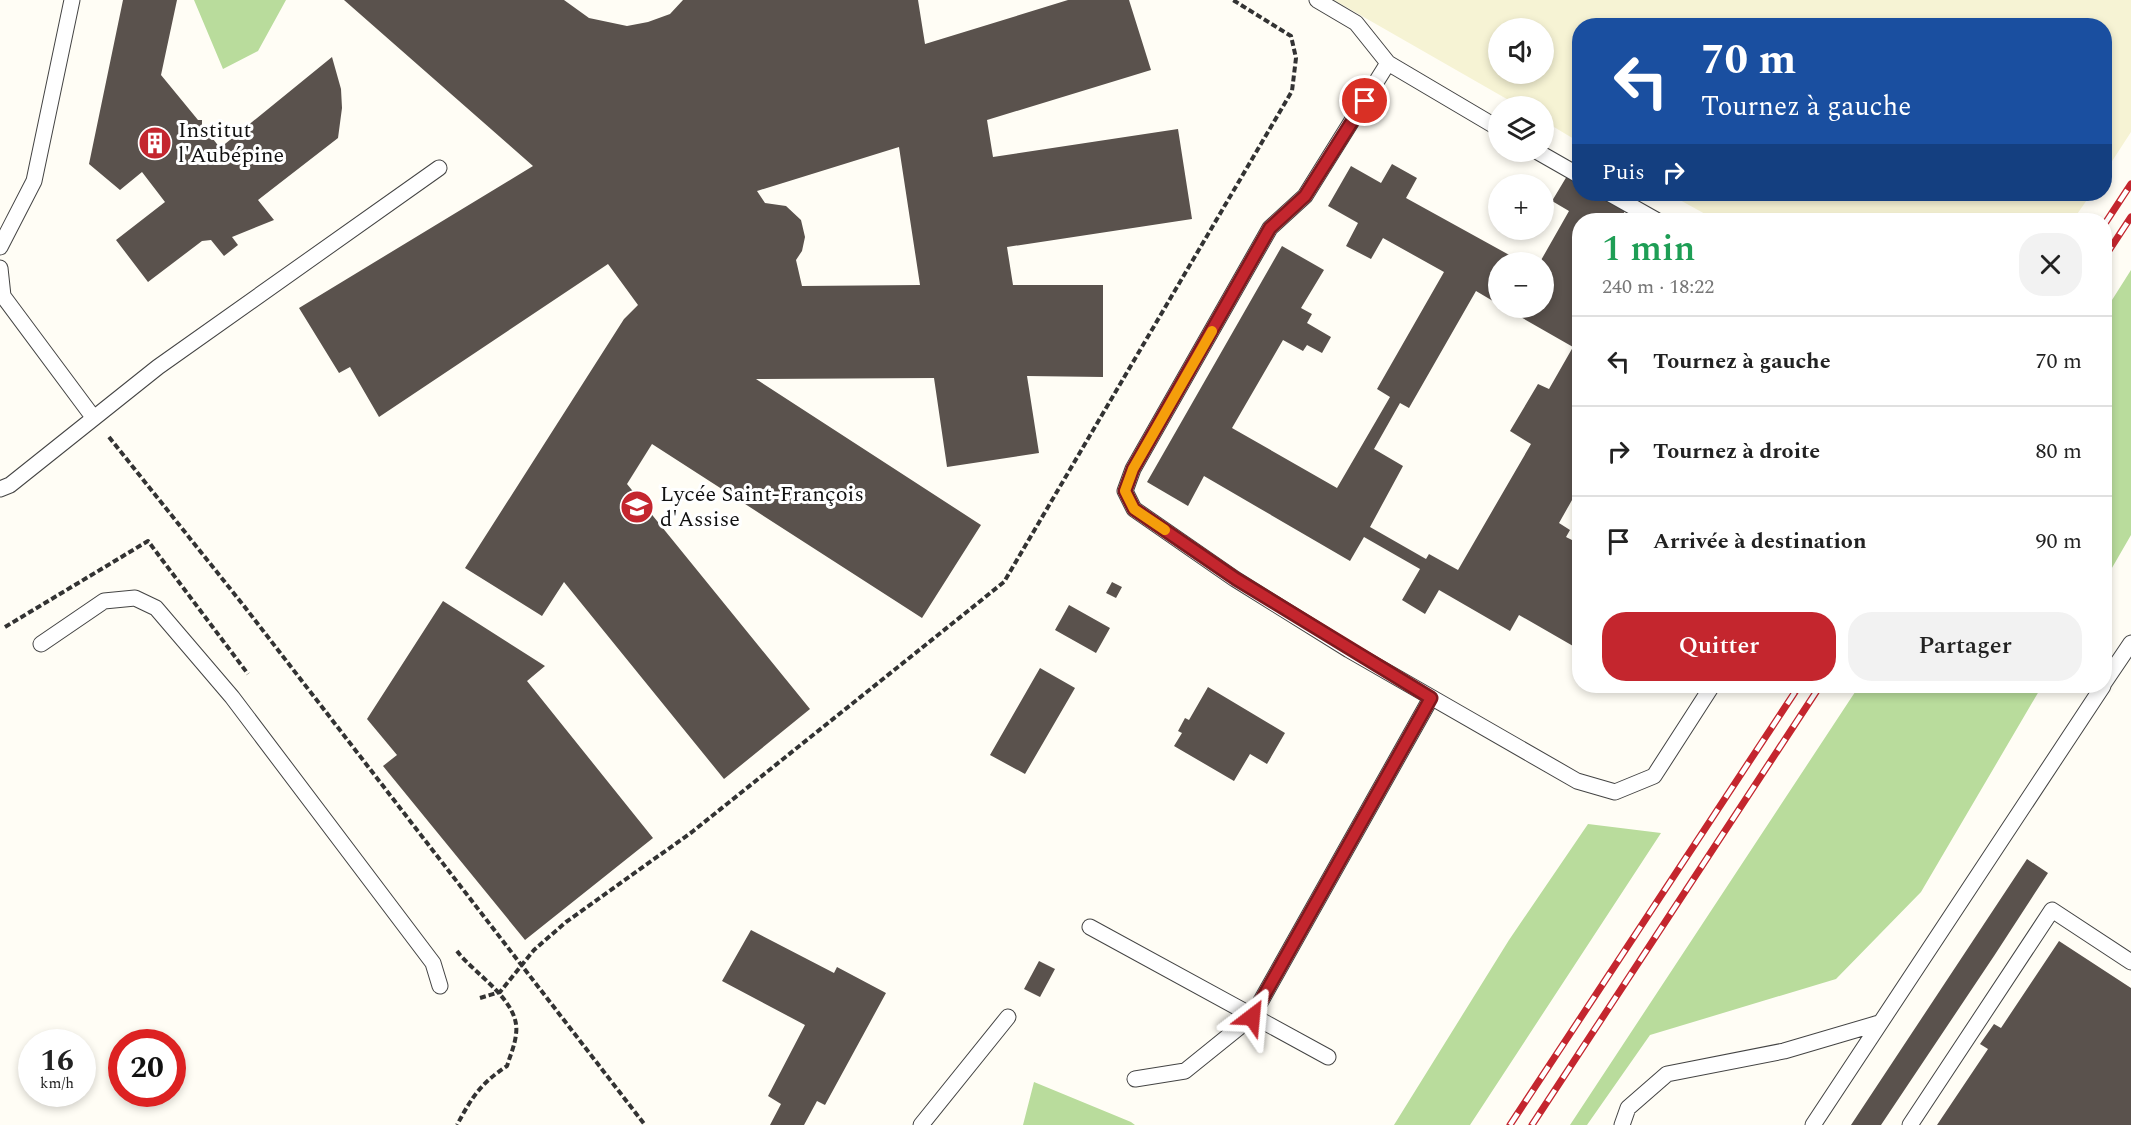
<!DOCTYPE html>
<html lang="fr">
<meta charset="utf-8">
<style>
:root{--surface:#fff;--page:#f2f2f2;--text:#222;--muted:#767676;--line:#e0e0e0;--accent:#c4262e}
body{margin:0;font-family:Spectral,serif;background:var(--page);color:var(--text);height:100vh;display:flex;flex-direction:column;font-size:22px;white-space:nowrap}
*{box-sizing:border-box;margin:0}
p{font-size:20px;color:var(--muted)}
.icon{flex:none;width:33px;height:33px;fill:none;stroke:currentColor;stroke-width:2;stroke-linecap:round;stroke-linejoin:round}
.map{position:relative;flex:1;overflow:hidden}
.sheet{position:absolute;left:1572px;top:213px;width:540px;height:480px;display:flex;flex-direction:column;background:var(--surface);border-radius:24px;box-shadow:0 3px 9px #0003}
.sheet>*{flex:none}
.top-card{position:absolute;left:1572px;top:18px;width:540px;height:183px;border-radius:24px;box-shadow:0 3px 9px #0003;background:#1a4fa0;color:#fff;overflow:hidden}
.fabs{position:absolute;left:1488px;top:18px;display:grid;gap:12px}
.fabs a{display:grid;place-items:center;width:66px;height:66px;border-radius:50%;background:var(--surface);box-shadow:0 3px 9px #0003;font-size:30px}
.speed{position:absolute;left:18px;top:1029px;display:flex;gap:12px;font-size:30px;font-weight:700;text-align:center}
.speed>*{display:grid;place-content:center;width:78px;height:78px;border-radius:50%;background:var(--surface);box-shadow:0 3px 9px #0003;line-height:1}
.speed small{font-size:15px;font-weight:400}
.speed .limit{border:9px solid #d22;background:#fff;color:#111}
.pin{position:absolute;display:grid;place-items:center;width:51px;height:51px;color:#fff;margin:-26px;border:3px solid #fff;border-radius:50%;box-shadow:0 2px 6px #0007}
.me{position:absolute;width:66px;margin:-33px;rotate:29deg;stroke-linejoin:round;filter:drop-shadow(0 0 4px #0008)}
.turn{display:flex;align-items:center;gap:21px;height:126px;padding:0 30px;font-size:27px}
.turn .icon{width:78px;height:78px;stroke-width:2.5}
.turn b{display:block;font-size:42px;line-height:51px}
.then{display:flex;align-items:center;height:57px;padding:0 30px;background:#0003;gap:12px;font-size:22px}
.round{display:grid;place-items:center;flex:none;width:63px;height:63px;border-radius:24px;background:var(--page)}
.head{display:flex;align-items:center;justify-content:space-between;height:102px;padding:0 30px}
h1{font-size:36px;font-weight:600;line-height:45px;color:#1e9e55}
.action{display:flex;gap:12px;margin-top:auto;padding:12px 30px}
.action a{flex:1;height:69px;border-radius:24px;background:var(--accent);color:#fff;font-size:24px;font-weight:600;line-height:69px;text-align:center}
.action a+a{background:var(--page);color:var(--text)}
ul{padding:0;list-style:none}
li{display:flex;align-items:center;gap:18px;height:90px;padding:0 30px;border-top:2px solid var(--line)}
li div{flex:1}
li b{display:block;font-size:22px}
li em{font-style:normal}
.map>svg:first-child{display:block}
.farmland{fill:#f6f3d4;fill-rule:evenodd}
.forest{fill:#b9dc9c}
.building{fill:#5a524d;fill-rule:evenodd}
.lines{fill:none;stroke-linecap:round;stroke-linejoin:round}
.service-casing{stroke:#444;stroke-width:17}
.path{stroke:#333;stroke-width:4;stroke-dasharray:6 3;stroke-linecap:butt}
.service{stroke:#fff;stroke-width:15}
.rail-casing{stroke:#c4262e;stroke-width:7}
.rail{stroke:#fff;stroke-width:4.5;stroke-dasharray:14;stroke-linecap:butt}
.route-casing{stroke:#7f191e;stroke-width:15}
.route{stroke:#c4262e;stroke-width:10}
.slow{stroke:#f59e0b;stroke-width:10}
.labels{text-anchor:middle;dominant-baseline:central;stroke-width:6;stroke-linejoin:round;paint-order:stroke}
.poi-label{font-size:22px;fill:#111;stroke:#fff;text-anchor:start}
</style>
<div class="map">
<svg width="2131" height="1125" viewBox="0 0 2131 1125">
<rect width="100%" height="100%" fill="#fffdf5"/>
<path class="farmland" d="M 1334,0 L 2131,0 L 2131,132 L 2105,172 L 2104,26 L 1580,26 L 1579,142 L 1544,121 L 1544,106 L 1519,106 ZM 1498,28 L 1544,28 L 1544,74 L 1498,74 Z
M 1669,194 L 2091,194 L 2073,220 L 1716,220 Z"/>
<path class="forest" d="M 194,0 L 286,0 L 258,51 L 223,69 Z
M 2131,270 L 2131,535 L 2105,580 L 2105,311 Z
M 1859,686 L 2042,686 L 1921,892 L 1836,979 L 1650,1035 L 1587,1125 L 1570,1125 Z
M 1588,824 L 1661,833 L 1470,1125 L 1394,1125 L 1509,940 Z
M 1034,1082 L 1131,1122 L 1135,1125 L 1023,1125 Z"/>
<path class="building" d="M 123,0 L 177,0 L 161,75 L 198,120 L 202,120 L 202,125 L 207,125 L 206,130 L 211,130 L 210,135 L 220,148 L 332,57 L 341,89 L 342,108 L 338,138 L 258,200 L 274,220 L 232,237 L 238,245 L 224,256 L 211,240 L 202,241 L 148,282 L 116,240 L 165,202 L 142,172 L 120,190 L 89,164 Z
M 344,0 L 564,0 L 589,18 L 627,26 L 648,22 L 670,14 L 683,0 L 918,0 L 925,44 L 1068,0 L 1129,0 L 1151,70 L 987,120 L 993,157 L 1178,129 L 1192,219 L 1007,247 L 1013,285 L 1103,285 L 1103,377 L 1027,376 L 1039,453 L 947,467 L 934,378 L 756,379 L 981,525 L 922,618 L 652,444 L 627,484 L 810,709 L 724,779 L 564,582 L 542,616 L 465,568 L 624,319 L 638,305 L 608,264 L 379,417 L 350,367 L 339,373 L 299,308 L 533,166 ZM 899,147 L 920,285 L 802,286 L 796,260 L 802,251 L 805,237 L 801,220 L 786,206 L 765,203 L 757,191 Z
M 1392,164 L 1417,178 L 1406,198 L 1522,262 L 1498,262 L 1498,304 L 1476,291 L 1409,408 L 1400,403 L 1374,449 L 1403,466 L 1370,527 L 1426,559 L 1429,554 L 1458,570 L 1531,444 L 1510,431 L 1538,384 L 1549,389 L 1573,347 L 1505,308 L 1544,308 L 1544,262 L 1540,262 L 1569,211 L 1552,201 L 1567,176 L 1580,183 L 1580,194 L 1599,194 L 1626,209 L 1620,220 L 1580,220 L 1580,290 L 1577,294 L 1580,296 L 1580,495 L 1576,493 L 1559,523 L 1570,530 L 1566,537 L 1580,544 L 1574,554 L 1580,557 L 1580,650 L 1519,615 L 1510,631 L 1439,590 L 1425,614 L 1402,600 L 1420,569 L 1364,537 L 1350,561 L 1204,476 L 1188,506 L 1147,482 L 1282,246 L 1324,270 L 1301,308 L 1312,314 L 1307,323 L 1331,337 L 1322,353 L 1307,345 L 1303,351 L 1283,340 L 1232,428 L 1337,488 L 1390,397 L 1377,389 L 1444,272 L 1383,238 L 1371,259 L 1346,246 L 1358,223 L 1328,206 L 1351,166 L 1381,183 Z
M 1112,582 L 1122,587 L 1116,598 L 1106,593 Z
M 443,601 L 545,666 L 527,681 L 653,838 L 525,940 L 383,766 L 397,755 L 367,719 Z
M 1069,605 L 1110,628 L 1096,653 L 1055,630 Z
M 1040,668 L 1075,688 L 1025,774 L 990,755 Z
M 1208,687 L 1285,733 L 1267,764 L 1250,754 L 1234,781 L 1174,746 L 1182,733 L 1178,731 L 1185,718 L 1189,720 Z
M 2027,859 L 2048,873 L 1994,956 L 1881,1125 L 1851,1125 Z
M 751,930 L 834,973 L 837,967 L 886,993 L 825,1105 L 817,1101 L 804,1125 L 770,1125 L 781,1104 L 768,1096 L 805,1025 L 722,981 Z
M 2059,941 L 2131,988 L 2131,1125 L 1937,1125 L 1988,1049 L 1980,1044 L 1994,1024 L 2001,1028 Z
M 1039,961 L 1055,969 L 1040,997 L 1024,989 Z"/>
<g class="lines">
<defs>
<path id="service" d="M 1317,0 L 1356,23 L 1388,63 L 1498,128
M 1388,63 L 1305,196 L 1270,228 L 1133,469 L 1125,491 L 1134,509 L 1235,579 L 1349,650 L 1577,781 L 1615,792 L 1654,776 L 1712,686
M 1538,152 L 1580,176
M 1610,194 L 1656,220
M 0,247 L 34,181 L 72,0
M 0,268 L 3,296 L 93,417
M 0,489 L 10,485 L 158,367 L 439,168
M 41,644 L 104,601 L 135,598 L 156,608 L 232,697 L 433,963 L 440,986
M 2104,683 L 2131,643
M 1090,927 L 1328,1057
M 1135,1079 L 1185,1071 L 1252,1017 L 1431,698
M 921,1125 L 1008,1017
M 1622,1125 L 1628,1108 L 1667,1074 L 1784,1051 L 1879,1023
M 1813,1125 L 2103,686
M 1910,1125 L 2052,910 L 2131,962"/>
</defs>
<use href="#service" class="service-casing"/>
<path class="path" d="M 109,437 L 244,606 L 645,1125
M 5,627 L 148,541 L 248,674
M 457,951 C 474,974 521,1001 516,1034 C 515,1045 510,1056 507,1066 C 480,1084 472,1097 457,1125
M 480,998 L 500,992 L 534,950 L 566,922 L 692,832 L 1004,582 L 1292,91 L 1296,58 L 1291,36 L 1233,0"/>
<use href="#service" class="service"/>
<defs>
<path id="rail" d="M 2104,225 L 2131,184
M 2104,258 L 2131,217
M 1510,1125 L 1799,686
M 1532,1125 L 1820,686"/>
</defs>
<use href="#rail" class="rail-casing"/>
<use href="#rail" class="rail"/>
</g>
<g class="lines">
<defs>
<path id="route" d="M 1252,1017 L 1431,698 L 1236,579 L 1134,509 L 1125,491 L 1133,469 L 1270,228 L 1305,196 L 1365,101"/>
</defs>
<use href="#route" class="route-casing"/>
<use href="#route" class="route"/>
<path class="slow" d="M 1165,530 L 1134,509 L 1125,491 L 1133,469 L 1212,331"/>
</g>
<defs>
<symbol id="building-disc" viewBox="-11 -11 22 22"><circle r="9.5" fill="#c4262e" stroke="#fff"/><path d="M-4-6H4V6H1V3H-1V6H-4ZM-2.5-4.3h1.7v1.8h-1.7ZM.8-4.3h1.7v1.8H.8ZM-2.5-1h1.7V.8h-1.7ZM.8-1h1.7V.8H.8Z" fill="#fff"/></symbol>
<symbol id="school-disc" viewBox="-11 -11 22 22"><circle r="9.5" fill="#c4262e" stroke="#fff"/><path d="M0-5L7-2L0 1L-7-2ZM-4 1L0 2.5L4 1V4Q0 6-4 4Z" fill="#fff"/></symbol>
</defs>
<g fill-rule="evenodd">
<use href="#building-disc" x="136" y="124" width="38" height="38"/>
<use href="#school-disc" x="618" y="488" width="38" height="38"/>
</g>
<g class="labels">
<g class="poi-label">
<text x="178" y="130">Institut<tspan x="178" dy="25">l'Aubépine</tspan></text>
<text x="660" y="494">Lycée Saint-François<tspan x="660" dy="25">d'Assise</tspan></text>
</g>
</g>
</svg>
<div class="fabs">
<a><svg class="icon" aria-label="sound" viewBox="0 0 24 24"><path d="M4 9h4l5-4v14l-5-4H4zM17 9q2 3 0 6"/></svg></a>
<a><svg class="icon" aria-label="layers" viewBox="0 0 24 24"><path d="M12 4l9 5-9 5-9-5zM3 14l9 5 9-5"/></svg></a>
<a>+</a>
<a>−</a>
</div>
<div class="speed"><div>16<small>km/h</small></div><div class="limit">20</div></div>
<div class="pin" style="left:1365px;top:101px;background:#d93025"><svg class="icon" aria-label="arrive" viewBox="0 0 24 24"><path d="M6 21V4h12l-3 4 3 4H6"/></svg></div>
<svg class="me" style="left:1252px;top:1017px" viewBox="-20 -20 40 40"><path d="M0-17L14 15 0 8-14 15z" fill="#c4262e" stroke="#fff" stroke-width="4"/></svg>
<div class="top-card">
<div class="turn"><svg class="icon" aria-label="left" viewBox="0 0 24 24"><path d="M17 20v-9H6M10 6l-5 5 5 5"/></svg><div><b>70 m</b>Tournez à gauche</div></div>
<div class="then">Puis<svg class="icon" aria-label="right" viewBox="0 0 24 24"><path d="M7 20v-9h11M14 6l5 5-5 5"/></svg></div>
</div>
<section class="sheet">
<div class="head"><div><h1>1 min</h1><p>240 m · 18:22</p></div><a class="round"><svg class="icon" aria-label="close" viewBox="0 0 24 24"><path d="M6 6l12 12M18 6L6 18"/></svg></a></div>
<ul>
<li><svg class="icon" aria-label="left" viewBox="0 0 24 24"><path d="M17 20v-9H6M10 6l-5 5 5 5"/></svg><div><b>Tournez à gauche</b></div><em>70 m</em></li>
<li><svg class="icon" aria-label="right" viewBox="0 0 24 24"><path d="M7 20v-9h11M14 6l5 5-5 5"/></svg><div><b>Tournez à droite</b></div><em>80 m</em></li>
<li><svg class="icon" aria-label="arrive" viewBox="0 0 24 24"><path d="M6 21V4h12l-3 4 3 4H6"/></svg><div><b>Arrivée à destination</b></div><em>90 m</em></li>
</ul>
<div class="action"><a>Quitter</a><a>Partager</a></div>
</section>
</div>
